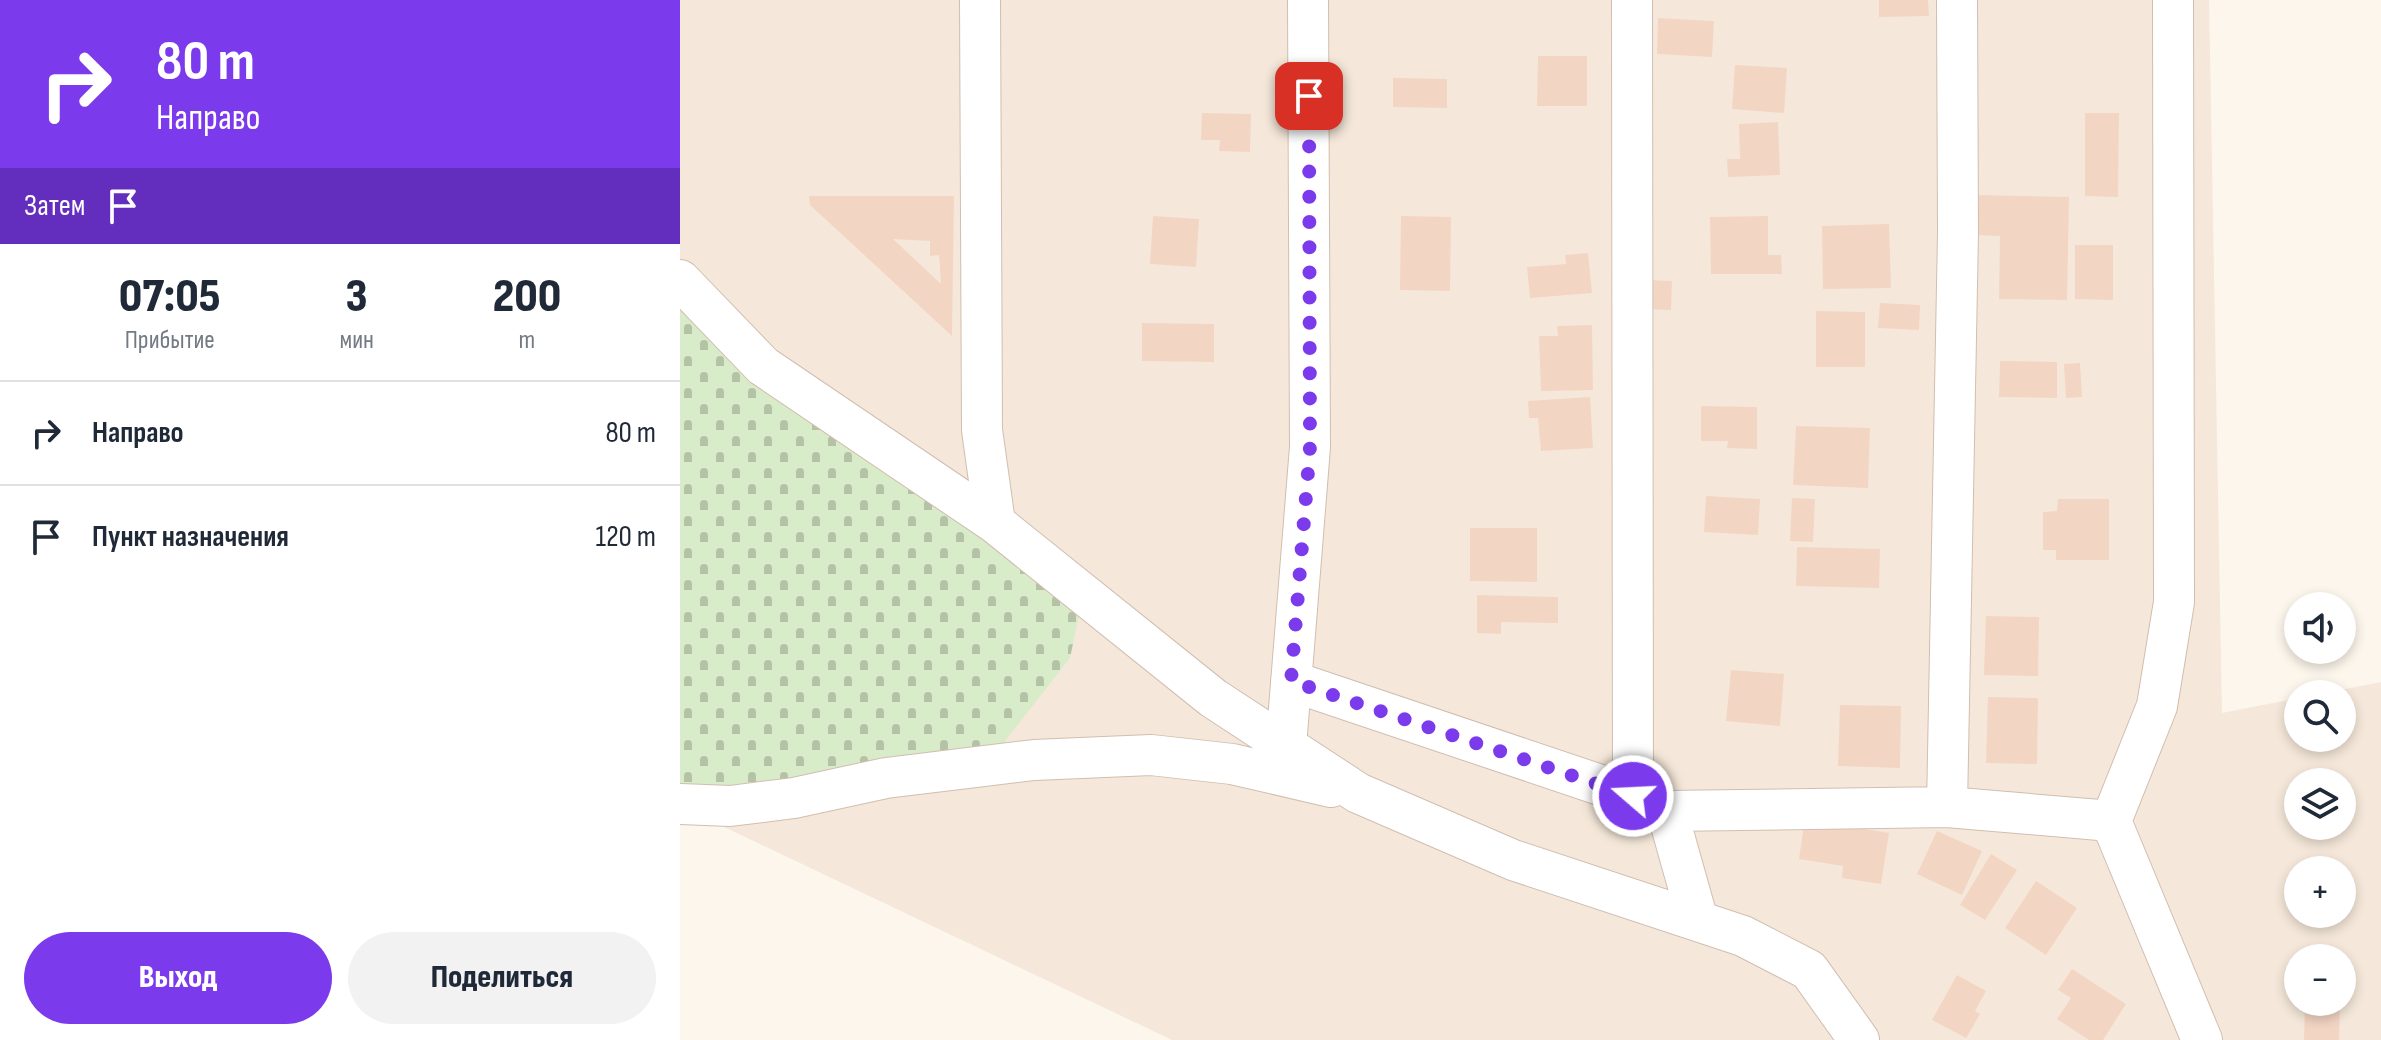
<!DOCTYPE html>
<html lang="ru">
<meta charset="utf-8">
<style>
:root{--surface:#fff;--page:#f2f2f3;--text:#1f2937;--muted:#747a83;--line:#e0e1e3;--accent:#7c3aed}
body{margin:0;font-family:"Sofia Sans Condensed",sans-serif;background:var(--page);color:var(--text);height:100vh;display:flex;flex-direction:column;font-size:30px;white-space:nowrap}
*{box-sizing:border-box;margin:0}
p{font-size:26px;color:var(--muted)}
.icon{flex:none;width:44px;height:44px;fill:none;stroke:currentColor;stroke-width:2;stroke-linecap:round;stroke-linejoin:round}
.map{position:relative;flex:1;overflow:hidden}
.panel{display:flex;flex-direction:column;background:var(--surface);width:680px}
.panel>*{flex:none}
.banner{background:#7c3aed;color:#fff;overflow:hidden}
.tools{position:absolute;left:1604px;top:592px;display:grid;gap:16px}
.tools a{display:grid;place-items:center;width:72px;height:72px;border-radius:50%;background:var(--surface);box-shadow:0 4px 12px #0003;font-size:40px}
.pin{position:absolute;display:grid;place-items:center;width:68px;height:68px;color:#fff;margin:-34px;border-radius:16px;box-shadow:0 4px 12px #0006}
.me{position:absolute;width:88px;margin:-44px;rotate:289deg;stroke-linejoin:round;filter:drop-shadow(0 0 6px #0008)}
.turn{display:flex;align-items:center;gap:28px;height:168px;padding:0 24px;font-size:36px}
.turn .icon{width:104px;height:104px;stroke-width:2.5}
.turn b{display:block;font-size:56px;line-height:68px}
.then{display:flex;align-items:center;height:76px;padding:0 24px;background:#0003;gap:16px;font-size:30px}
.eta{display:flex;justify-content:space-evenly;align-items:center;height:136px;text-align:center}
.eta b{font-size:48px;font-weight:800;line-height:56px}
.button{display:flex;gap:16px;margin-top:auto;padding:16px 24px}
.button a{flex:1;height:92px;border-radius:48px;background:var(--accent);color:#fff;font-size:32px;font-weight:800;line-height:92px;text-align:center}
.button a+a{background:var(--page);color:var(--text)}
ul{padding:0;list-style:none}
li{display:flex;align-items:center;gap:24px;height:104px;padding:0 24px;border-top:2px solid var(--line)}
li div{flex:1}
li b{display:block;font-size:30px}
li em{font-style:normal}
main{display:flex;flex:1;min-height:0}
.map>svg:first-child{display:block}
.residential{fill:#f5e8da;fill-rule:evenodd}
.cemetery{fill:url(#cemetery-stones)}
.building{fill:#f3d5c3;fill-rule:evenodd}
.lines{fill:none;stroke-linecap:round;stroke-linejoin:round}
.minor-casing{stroke:#d1beb0;stroke-width:42}
.minor{stroke:#fff;stroke-width:40}
.route{stroke:#7c3aed;stroke-width:14;stroke-dasharray:0 25.2}
</style>
<main>
<section class="panel">
<div class="banner">
<div class="turn"><svg class="icon" aria-label="right" viewBox="0 0 24 24"><path d="M7 20v-9h11M14 6l5 5-5 5"/></svg><div><b>80 m</b>Направо</div></div>
<div class="then">Затем<svg class="icon" aria-label="arrive" viewBox="0 0 24 24"><path d="M6 21V4h12l-3 4 3 4H6"/></svg></div>
</div>
<div class="eta">
<div><b>07:05</b><p>Прибытие</p></div>
<div><b>3</b><p>мин</p></div>
<div><b>200</b><p>m</p></div>
</div>
<ul>
<li><svg class="icon" aria-label="right" viewBox="0 0 24 24"><path d="M7 20v-9h11M14 6l5 5-5 5"/></svg><div><b>Направо</b></div><em>80 m</em></li>
<li><svg class="icon" aria-label="arrive" viewBox="0 0 24 24"><path d="M6 21V4h12l-3 4 3 4H6"/></svg><div><b>Пункт назначения</b></div><em>120 m</em></li>
</ul>
<div class="button"><a>Выход</a><a>Поделиться</a></div>
</section>
<div class="map">
<svg width="1701" height="1040" viewBox="0 0 1701 1040">
<defs>
<pattern id="cemetery-stones" width="16" height="16" patternUnits="userSpaceOnUse" patternTransform="scale(2)"><rect width="16" height="16" fill="#d8ecc9"/><path d="M2 7V4a2 2 0 0 1 4 0v3zM10 15v-3a2 2 0 0 1 4 0v3z" fill="#b4c2a5"/></pattern>
</defs>
<rect width="100%" height="100%" fill="#fdf6ec"/>
<path class="residential" d="M 0,0 L 1529,0 L 1542,713 L 1618,698 L 1618,738 L 1662,738 L 1662,694 L 1640,694 L 1701,682 L 1701,1040 L 492,1040 L 0,806 ZM 1618,782 L 1662,782 L 1662,826 L 1618,826 ZM 1618,870 L 1662,870 L 1662,914 L 1618,914 ZM 1618,958 L 1662,958 L 1662,1002 L 1618,1002 Z"/>
<path class="cemetery" d="M 0,307 C 71,388 165,439 252,500 C 302,535 351,573 400,610 L 390,658 L 314,755 L 80,795 L 0,790 Z"/>
<path class="building" d="M 1199,0 L 1248,0 L 1249,16 L 1199,17 Z
M 978,18 L 1034,21 L 1032,57 L 977,54 Z
M 858,56 L 907,56 L 907,106 L 857,106 Z
M 1055,65 L 1107,68 L 1104,113 L 1052,109 Z
M 713,78 L 767,79 L 767,108 L 713,107 Z
M 522,113 L 571,114 L 570,152 L 539,151 L 540,140 L 521,140 Z
M 1405,113 L 1439,113 L 1438,197 L 1405,196 Z
M 1098,122 L 1100,175 L 1048,177 L 1047,159 L 1060,159 L 1059,124 Z
M 1296,195 L 1389,197 L 1387,300 L 1319,299 L 1320,236 L 1295,235 Z
M 129,196 L 274,196 L 272,336 L 130,205 ZM 213,239 L 250,241 L 250,256 L 259,255 L 261,284 Z
M 473,216 L 519,219 L 516,267 L 470,264 Z
M 721,216 L 771,217 L 770,291 L 720,290 Z
M 1088,216 L 1088,255 L 1101,255 L 1102,274 L 1031,274 L 1030,217 Z
M 1209,224 L 1211,288 L 1143,289 L 1142,226 Z
M 1395,245 L 1433,245 L 1433,300 L 1395,299 Z
M 908,253 L 912,293 L 850,298 L 847,267 L 886,264 L 885,255 Z
M 967,280 L 992,281 L 991,310 L 966,309 Z
M 1200,303 L 1240,305 L 1239,330 L 1198,328 Z
M 1136,311 L 1185,312 L 1185,367 L 1136,367 Z
M 462,323 L 534,324 L 534,362 L 462,361 Z
M 912,325 L 913,390 L 861,391 L 859,336 L 878,336 L 877,326 Z
M 1320,361 L 1377,362 L 1377,398 L 1319,397 Z
M 1400,363 L 1402,397 L 1386,398 L 1384,364 Z
M 910,397 L 913,448 L 861,451 L 858,418 L 849,418 L 848,401 Z
M 1021,406 L 1077,407 L 1077,449 L 1047,448 L 1048,441 L 1021,441 Z
M 1116,426 L 1190,428 L 1188,488 L 1113,485 Z
M 1026,496 L 1080,499 L 1078,535 L 1024,532 Z
M 1112,498 L 1135,499 L 1133,542 L 1110,541 Z
M 1378,499 L 1429,499 L 1429,560 L 1376,560 L 1376,550 L 1363,550 L 1363,512 L 1377,511 Z
M 790,528 L 857,528 L 857,582 L 790,581 Z
M 1117,547 L 1200,549 L 1199,588 L 1116,586 Z
M 797,595 L 878,597 L 878,623 L 821,622 L 821,634 L 797,633 Z
M 1306,616 L 1359,617 L 1358,676 L 1304,675 Z
M 1051,670 L 1104,674 L 1100,726 L 1046,721 Z
M 1308,697 L 1358,698 L 1357,764 L 1306,763 Z
M 1160,705 L 1221,706 L 1220,768 L 1158,766 Z
M 1125,819 L 1209,833 L 1201,884 L 1162,878 L 1163,866 L 1119,859 Z
M 1257,831 L 1302,851 L 1282,895 L 1237,874 Z
M 1311,854 L 1337,870 L 1305,920 L 1280,905 Z
M 1356,881 L 1397,908 L 1366,955 L 1325,928 Z
M 1392,969 L 1446,1004 L 1423,1040 L 1409,1040 L 1377,1019 L 1391,998 L 1378,990 Z
M 1277,975 L 1306,991 L 1295,1011 L 1300,1014 L 1286,1038 L 1252,1020 Z
M 1625,1002 L 1660,1002 L 1659,1040 L 1624,1040 Z"/>
<g class="lines">
<defs>
<path id="minor" d="M 300,0 L 302,430 L 315,523
M 0,280 L 83,366 L 315,523 L 533,698 L 678,793 L 833,860 L 1063,936 L 1129,970 L 1179,1040
M 611,681 L 953,796 L 952,0
M 606,746 L 630,447 L 628,0
M 963,801 L 987,811 L 1018,921
M 0,804 L 50,806 L 114,798 L 206,778 L 354,760 L 471,755 L 552,764 L 651,787
M 1267,807 L 1278,233 L 1277,0
M 987,811 L 1267,807 L 1431,821 L 1522,1040
M 1431,821 L 1477,706 L 1494,602 L 1493,0"/>
</defs>
<use href="#minor" class="minor-casing"/>
<use href="#minor" class="minor"/>
</g>
<g class="lines">
<path class="route" d="M 629,96 L 630,447 L 611,681 L 953,796"/>
</g>
</svg>
<div class="tools">
<a><svg class="icon" aria-label="sound" viewBox="0 0 24 24"><path d="M4 9h4l5-4v14l-5-4H4zM17 9q2 3 0 6"/></svg></a>
<a><svg class="icon" aria-label="search" viewBox="0 0 24 24"><circle cx="10" cy="10" r="6"/><path d="M15 15l6 6"/></svg></a>
<a><svg class="icon" aria-label="layers" viewBox="0 0 24 24"><path d="M12 4l9 5-9 5-9-5zM3 14l9 5 9-5"/></svg></a>
<a>+</a>
<a>−</a>
</div>
<div class="pin" style="left:629px;top:96px;background:#d93025"><svg class="icon" aria-label="arrive" viewBox="0 0 24 24"><path d="M6 21V4h12l-3 4 3 4H6"/></svg></div>
<svg class="me" style="left:953px;top:796px" viewBox="-20 -20 40 40"><circle r="17" fill="#7c3aed" stroke="#fff" stroke-width="3"/><path d="M0-11L8 9 0 5-8 9z" fill="#fff"/></svg>
</div>
</main>
